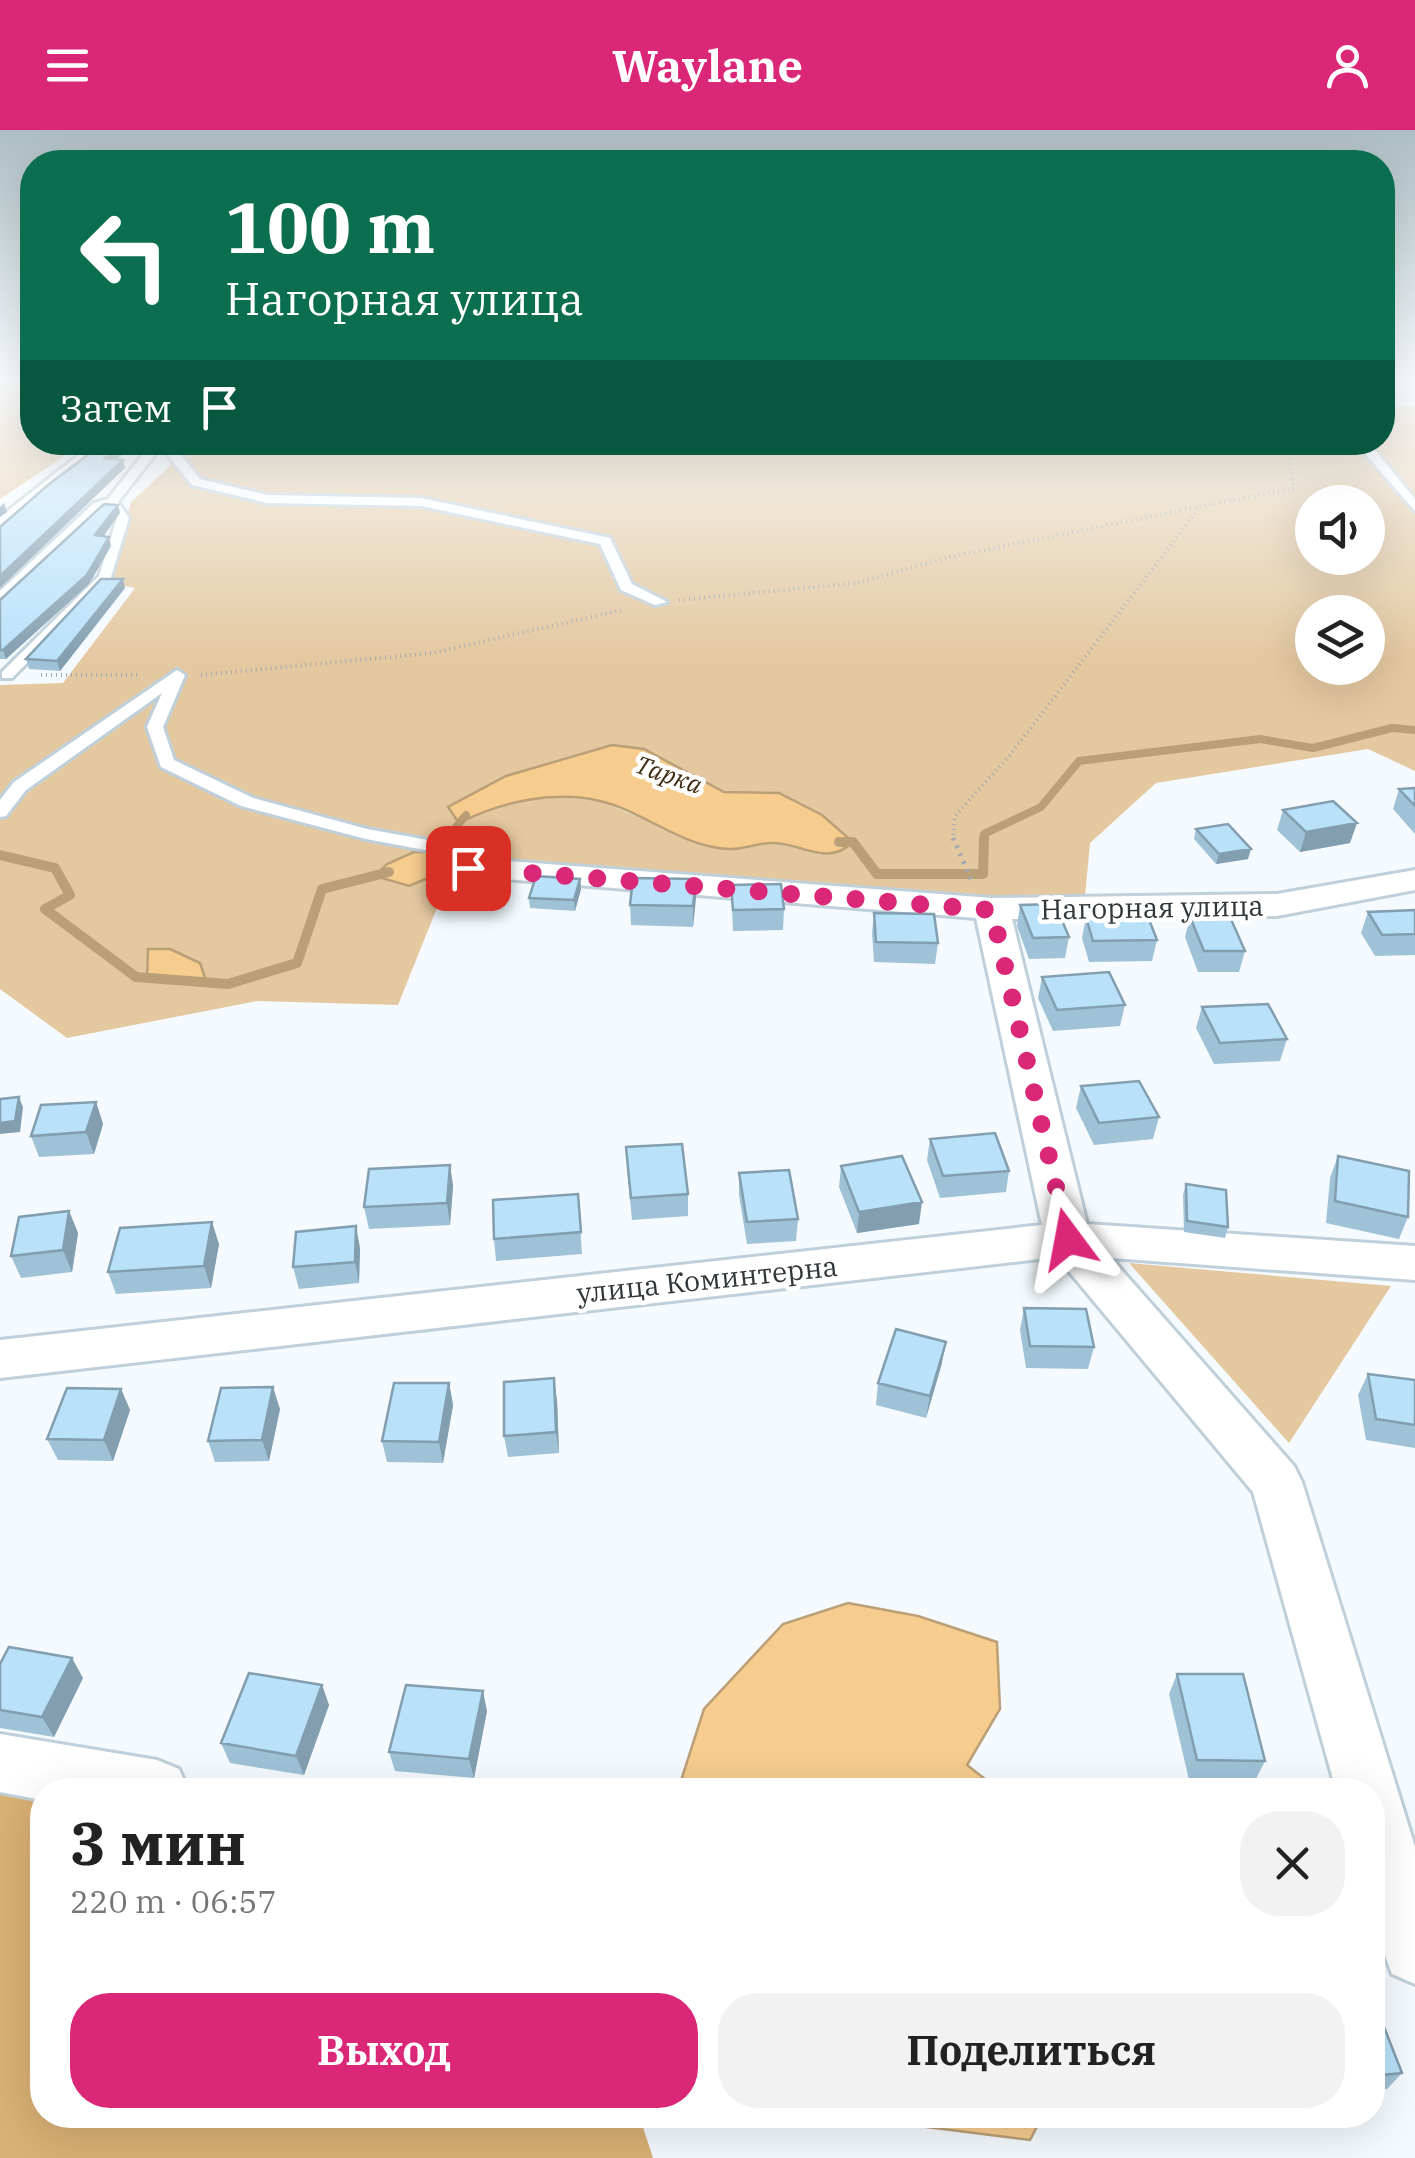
<!DOCTYPE html>
<html lang="ru">
<meta charset="utf-8">
<style>
:root{--surface:#fff;--page:#f2f2f2;--text:#222;--muted:#767676;--accent:#db2777}
body{margin:0;font-family:"IBM Plex Serif",serif;background:var(--page);color:var(--text);height:100vh;display:flex;flex-direction:column;font-size:38px;white-space:nowrap}
*{box-sizing:border-box;margin:0}
p{font-size:32px;color:var(--muted)}
.icon{flex:none;width:55px;height:55px;fill:none;stroke:currentColor;stroke-width:2;stroke-linecap:round;stroke-linejoin:round}
.map{position:relative;flex:1;overflow:hidden}
.panel{position:absolute;left:30px;top:1648px;width:1355px;height:350px;display:flex;flex-direction:column;background:var(--surface);border-radius:40px;box-shadow:0 10px 40px #0002}
.panel>*{flex:none}
.guide{position:absolute;left:20px;top:20px;width:1375px;height:305px;border-radius:40px;box-shadow:0 10px 40px #0002;background:#0b6e4f;color:#fff;overflow:hidden}
.buttons{position:absolute;left:1295px;top:355px;display:grid;gap:20px}
.buttons a{display:grid;place-items:center;width:90px;height:90px;border-radius:50%;background:var(--surface);box-shadow:0 10px 40px #0002;font-size:50px}
.pin{position:absolute;display:grid;place-items:center;width:85px;height:85px;color:#fff;margin:-42px;border-radius:20px;box-shadow:0 5px 15px #0006}
.me{position:absolute;width:110px;margin:-55px;rotate:347deg;stroke-linejoin:round;filter:drop-shadow(0 0 8px #0008)}
.turn{display:flex;align-items:center;gap:35px;height:210px;padding:0 40px;font-size:45px}
.turn .icon{width:130px;height:130px;stroke-width:2.5}
.turn b{display:block;font-size:70px;line-height:85px}
.then{display:flex;align-items:center;height:95px;padding:0 40px;background:#0003;gap:20px;font-size:38px}
.round{display:grid;place-items:center;flex:none;width:105px;height:105px;border-radius:40px;background:var(--page)}
.headline{display:flex;align-items:center;justify-content:space-between;height:170px;padding:0 40px}
h1{font-size:60px;font-weight:700;line-height:75px}
.primary-button{display:flex;gap:20px;margin-top:auto;padding:20px 40px}
.primary-button a{flex:1;height:115px;border-radius:40px;background:var(--accent);color:#fff;font-size:40px;font-weight:700;line-height:115px;text-align:center}
.primary-button a+a{background:var(--page);color:var(--text)}
header{display:flex;justify-content:space-between;align-items:center;height:130px;padding:0 40px;background:var(--accent);color:#fff;font-size:45px;font-weight:700}
.map>svg:first-child{display:block}
.green{fill:#e4c8a0;fill-rule:evenodd}
.forest{fill:#d9b075}
.water{fill:#f6cc8f;stroke:#bb9f76;stroke-width:2.5}
.lines{fill:none;stroke-linecap:round;stroke-linejoin:round}
.stream-far1{stroke:#bb9f76;stroke-width:8}
.stream{stroke:#bb9f76;stroke-width:10}
.lane-casing{stroke:#c0d0da;stroke-width:6}
.street-casing{stroke:#c0d0da;stroke-width:6}
.path-far1{stroke:#a4aaae;stroke-width:4;stroke-dasharray:1 4;stroke-linecap:butt}
.path{stroke:#a4aaae;stroke-width:5;stroke-dasharray:2.5 6;stroke-linecap:butt}
.lane{fill:#fff;fill-rule:evenodd}
.street{fill:#fff;fill-rule:evenodd}
.wall{fill:#9fc2d7}
.shaded-wall{fill:#829eaf}
.building{fill:#b9e1fa;stroke:#829eaf;stroke-width:2.5}
.route{stroke:#db2777;stroke-width:18;stroke-dasharray:0 32.4}
.labels{text-anchor:middle;dominant-baseline:central;stroke-width:9;stroke-linejoin:round;paint-order:stroke}
.far-water-label{font-size:25px;font-style:italic;fill:#3f2d12;stroke:#fff}
.street-label{font-size:28px;fill:#30363a;stroke:#fff}
</style>
<header><svg class="icon" aria-label="menu" viewBox="0 0 24 24"><path d="M4 6h16M4 12h16M4 18h16"/></svg>Waylane<svg class="icon" aria-label="person" viewBox="0 0 24 24"><circle cx="12" cy="8" r="4"/><path d="M4 21q1-7 8-7t8 7"/></svg></header>
<div class="map">
<svg width="1415" height="2028" viewBox="0 0 1415 2028">
<rect width="100%" height="100%" fill="#f4fafe"/>
<path class="green" d="M 0,247 L 32,247 L 32,312 L 84,313 L 0,369 Z
M 1383,275 L 1415,276 L 1415,641 L 1368,619 L 1156,653 L 1090,713 L 1085,766 L 992,768 L 457,728 L 398,875 L 257,871 L 67,908 L 0,859 L 0,555 L 63,553 L 135,458 L 109,453 L 131,372 L 195,313 L 1382,312 ZM 1312,372 L 1368,372 L 1368,428 L 1312,428 ZM 1312,482 L 1368,482 L 1368,538 L 1312,538 ZM 613,615 L 644,619 L 724,662 L 779,663 L 822,685 L 834,697 L 822,725 L 774,713 L 728,719 L 704,714 L 600,671 L 560,667 L 448,677 L 506,646 Z
M 1129,1133 L 1391,1156 L 1289,1313 Z"/>
<path class="forest" d="M 0,1645 L 32,1655 L 42,1740 L 42,1985 L 639,1985 L 653,2028 L 0,2028 Z"/>
<path class="water" d="M 612,615 L 644,619 L 724,662 L 779,663 L 822,685 L 853,712 C 827,737 803,714 774,713 C 759,712 744,720 729,719 C 684,718 643,681 600,671 C 552,660 501,672 459,693 L 448,677 L 506,646 Z
M 414,722 L 435,722 L 440,743 L 409,756 L 375,746 L 387,734 Z
M 148,819 L 170,819 L 200,833 L 207,853 L 147,848 Z
M 848,1473 L 918,1486 L 997,1512 L 1000,1579 L 967,1635 L 999,1660 L 678,1660 L 704,1579 L 783,1494 Z
M 890,1985 L 1043,1985 L 1030,2010 L 903,1994 Z"/>
<g class="lines">
<path class="stream-far1" d="M 445,710 L 466,685
M 984,710 L 984,704 L 1041,677 L 1079,631 L 1260,609 L 1313,618 L 1392,598 L 1415,600"/>
<path class="stream" d="M 839,712 L 853,712 L 877,744 L 983,744 L 984,708
M 0,725 L 55,738 L 70,765 L 45,779 L 136,847 L 228,854 L 297,833 L 322,759 L 389,742
M 433,725 L 447,708"/>
<defs>
<path id="lane" d="M 95,312 L 109,312 L 0,397 L 0,387 Z
M 152,312 L 170,312 L 200,349 L 267,365 L 421,368 L 610,408 L 632,454 L 667,472 L 655,475 L 621,460 L 600,414 L 421,376 L 267,373 L 192,355 L 161,317 L 118,372 L 129,388 L 110,450 L 12,548 L 2,548 L 2,542 L 99,446 L 117,388 L 109,377 L 102,379 L 0,473 L 0,461 L 94,373 L 108,369 Z
M 1355,312 L 1368,312 L 1415,369 L 1415,381 Z
M 177,540 L 185,545 L 163,597 L 174,630 L 253,668 L 367,699 L 472,718 L 477,738 L 468,743 L 462,742 L 457,726 L 366,709 L 241,676 L 161,637 L 147,597 L 162,563 L 26,660 L 6,686 L 0,687 L 0,670 L 14,652 Z"/>
<path id="street" d="M 468,728 L 992,768 L 1277,764 L 1415,740 L 1415,760 L 1277,786 L 1012,789 L 1087,1094 L 1415,1116 L 1415,1150 L 1111,1128 L 1294,1336 L 1302,1352 L 1415,1717 L 1415,1854 L 1392,1844 C 1367,1784 1372,1724 1372,1660 L 1336,1660 L 1253,1362 L 1057,1127 L 0,1248 L 0,1210 L 1042,1095 L 976,788 L 456,745 L 451,738 L 456,731 Z
M 0,1604 L 157,1630 L 179,1639 L 188,1660 L 42,1660 L 42,1670 L 0,1662 Z"/>
</defs>
<use href="#lane" class="lane-casing"/>
<use href="#street" class="street-casing"/>
<path class="path-far1" d="M 1382,269 L 1415,270
M 679,470 L 857,453 L 950,427 L 1294,358 L 1287,312
M 41,545 L 138,545
M 201,545 L 432,523 L 622,480
M 953,710 L 955,686 L 1010,625 L 1200,377"/>
<path class="path" d="M 953,708 L 971,749"/>
<use href="#lane" class="lane"/>
<use href="#street" class="street"/>
</g>
<path class="wall" d="M 417,312 L 463,312 L 464,320 L 418,322 Z
M 118,375 L 120,383 L 103,406 L 111,416 L 89,454 L 6,529 L 0,529 L 0,470 Z
M 125,458 L 60,541 L 29,539 L 26,529 Z
M 1415,658 L 1415,704 L 1393,679 L 1399,659 Z
M 1283,680 L 1350,713 L 1300,722 L 1277,700 Z
M 1196,699 L 1248,729 L 1216,734 L 1194,709 Z
M 580,749 L 581,759 L 575,781 L 530,778 L 529,768 Z
M 696,749 L 693,797 L 631,795 L 630,775 Z
M 731,755 L 784,779 L 783,800 L 733,801 Z
M 1020,775 L 1069,807 L 1065,828 L 1029,829 L 1017,796 Z
M 1415,780 L 1415,825 L 1375,826 L 1361,803 L 1368,782 Z
M 874,783 L 938,813 L 935,834 L 874,832 L 872,803 Z
M 1086,787 L 1157,810 L 1152,831 L 1089,832 L 1082,808 Z
M 1190,787 L 1245,821 L 1239,842 L 1198,842 L 1185,807 Z
M 1042,847 L 1125,875 L 1120,896 L 1053,901 L 1038,868 Z
M 1202,877 L 1287,909 L 1280,931 L 1214,934 L 1196,898 Z
M 1081,956 L 1159,987 L 1153,1009 L 1094,1015 L 1076,978 Z
M 96,972 L 103,994 L 94,1024 L 39,1027 L 31,1006 Z
M 930,1009 L 1009,1041 L 1006,1062 L 940,1068 L 927,1030 Z
M 1338,1026 L 1408,1087 L 1399,1109 L 1326,1093 L 1330,1048 Z
M 450,1035 L 453,1056 L 450,1095 L 369,1099 L 364,1077 Z
M 841,1036 L 919,1094 L 857,1103 L 839,1057 Z
M 627,1039 L 688,1064 L 688,1086 L 632,1090 Z
M 739,1043 L 798,1089 L 796,1111 L 747,1114 L 739,1065 Z
M 1186,1054 L 1228,1097 L 1225,1108 L 1184,1102 L 1183,1065 Z
M 578,1064 L 582,1124 L 496,1131 L 494,1109 Z
M 69,1081 L 78,1103 L 72,1142 L 21,1148 L 11,1126 Z
M 219,1114 L 211,1158 L 116,1164 L 108,1142 Z
M 360,1118 L 359,1153 L 299,1159 L 293,1137 Z
M 1024,1178 L 1094,1217 L 1088,1239 L 1026,1238 L 1020,1200 Z
M 942,1233 L 926,1288 L 876,1275 L 878,1253 Z
M 1368,1244 L 1415,1250 L 1415,1318 L 1366,1310 L 1358,1265 Z
M 449,1253 L 453,1275 L 443,1333 L 387,1332 L 382,1311 Z
M 121,1259 L 130,1280 L 113,1331 L 58,1330 L 47,1309 Z
M 557,1270 L 559,1323 L 508,1327 L 504,1306 Z
M 280,1279 L 269,1331 L 215,1332 L 208,1311 Z
M 0,1534 L 83,1548 L 54,1607 L 0,1598 Z
M 1177,1544 L 1265,1631 L 1255,1651 L 1189,1650 L 1169,1564 Z
M 322,1555 L 329,1575 L 304,1645 L 230,1633 L 221,1613 Z
M 487,1581 L 474,1648 L 395,1641 L 389,1622 Z
M 1372,1866 L 1402,1943 L 1387,1959 L 1372,1961 Z"/>
<path class="shaded-wall" d="M 127,312 L 140,312 L 107,336 L 105,328 Z
M 123,330 L 125,338 L 0,458 L 0,446 Z
M 4,373 L 7,382 L 0,387 L 0,377 Z
M 118,375 L 120,383 L 98,414 L 95,405 Z
M 109,407 L 111,416 L 89,454 L 6,529 L 3,520 Z
M 123,449 L 125,458 L 60,541 L 57,531 Z
M 1357,693 L 1350,713 L 1300,722 L 1306,702 Z
M 1251,719 L 1248,729 L 1216,734 L 1219,724 Z
M 580,749 L 581,759 L 575,781 L 574,770 Z
M 696,749 L 696,769 L 693,797 L 693,776 Z
M 19,967 L 23,977 L 20,1002 L 0,1004 L 0,993 Z
M 96,972 L 103,994 L 94,1024 L 86,1002 Z
M 450,1035 L 453,1056 L 450,1095 L 447,1073 Z
M 922,1072 L 919,1094 L 857,1103 L 859,1082 Z
M 69,1081 L 78,1103 L 72,1142 L 63,1120 Z
M 212,1092 L 219,1114 L 211,1158 L 204,1136 Z
M 356,1096 L 360,1118 L 359,1153 L 355,1132 Z
M 946,1212 L 942,1233 L 926,1288 L 930,1266 Z
M 554,1248 L 557,1270 L 559,1323 L 556,1302 Z
M 449,1253 L 453,1275 L 443,1333 L 439,1312 Z
M 273,1257 L 280,1279 L 269,1331 L 262,1310 Z
M 121,1259 L 130,1280 L 113,1331 L 104,1310 Z
M 72,1528 L 83,1548 L 54,1607 L 42,1587 Z
M 322,1555 L 329,1575 L 304,1645 L 296,1626 Z
M 483,1561 L 487,1581 L 474,1648 L 469,1629 Z"/>
<path class="building" d="M 105,312 L 127,312 L 105,328 L 123,330 L 0,446 L 0,397 L 48,355 Z
M 104,374 L 118,375 L 95,405 L 109,407 L 87,445 L 3,520 L 0,520 L 0,470 Z
M 101,449 L 123,449 L 57,531 L 26,529 Z
M 1415,658 L 1415,676 L 1399,659 Z
M 1333,671 L 1357,693 L 1306,702 L 1283,680 Z
M 1228,694 L 1251,719 L 1219,724 L 1196,699 Z
M 536,746 L 580,749 L 574,770 L 529,768 Z
M 633,748 L 696,749 L 693,776 L 630,775 Z
M 781,754 L 784,779 L 733,780 L 731,755 Z
M 1055,774 L 1069,807 L 1033,808 L 1020,775 Z
M 1415,780 L 1415,804 L 1382,805 L 1368,782 Z
M 874,783 L 934,784 L 938,813 L 876,812 Z
M 1086,787 L 1148,787 L 1157,810 L 1093,811 Z
M 1190,787 L 1230,787 L 1245,821 L 1204,821 Z
M 1109,842 L 1125,875 L 1057,880 L 1042,847 Z
M 1268,874 L 1287,909 L 1220,913 L 1202,877 Z
M 1139,951 L 1159,987 L 1099,993 L 1081,956 Z
M 19,967 L 15,991 L 0,993 L 0,969 Z
M 96,972 L 86,1002 L 31,1006 L 41,975 Z
M 995,1003 L 1009,1041 L 943,1046 L 930,1009 Z
M 682,1014 L 688,1064 L 631,1068 L 626,1017 Z
M 902,1026 L 922,1072 L 859,1082 L 841,1036 Z
M 1338,1026 L 1409,1041 L 1408,1087 L 1335,1071 Z
M 450,1035 L 447,1073 L 364,1077 L 369,1039 Z
M 789,1040 L 798,1089 L 747,1092 L 739,1043 Z
M 1186,1054 L 1226,1060 L 1228,1097 L 1187,1091 Z
M 578,1064 L 581,1102 L 494,1109 L 493,1070 Z
M 69,1081 L 63,1120 L 11,1126 L 19,1087 Z
M 212,1092 L 204,1136 L 108,1142 L 120,1098 Z
M 356,1096 L 355,1132 L 293,1137 L 296,1102 Z
M 1024,1178 L 1086,1179 L 1094,1217 L 1030,1216 Z
M 896,1199 L 946,1212 L 930,1266 L 878,1253 Z
M 1368,1244 L 1415,1250 L 1415,1295 L 1376,1289 Z
M 554,1248 L 556,1302 L 504,1306 L 504,1252 Z
M 394,1253 L 449,1253 L 439,1312 L 382,1311 Z
M 273,1257 L 262,1310 L 208,1311 L 221,1258 Z
M 67,1258 L 121,1259 L 104,1310 L 47,1309 Z
M 9,1517 L 72,1528 L 42,1587 L 0,1580 L 0,1534 Z
M 249,1543 L 322,1555 L 296,1626 L 221,1613 Z
M 1177,1544 L 1243,1544 L 1265,1631 L 1197,1630 Z
M 406,1555 L 483,1561 L 469,1629 L 389,1622 Z
M 1372,1866 L 1402,1943 L 1372,1946 Z"/>
<linearGradient id="sky" x2="0" y2="1"><stop stop-color="#adbec4"/><stop offset="0.47" stop-color="#fafdff"/><stop offset="1" stop-color="#fafdff" stop-opacity="0"/></linearGradient>
<rect width="1415" height="531" fill="url(#sky)"/>
<g class="lines">
<path class="route" d="M 468,738 L 992,780 L 1068,1109"/>
</g>
<g class="labels">
<g class="far-water-label">
<text transform="translate(669 644) rotate(19)">Тарка</text>
</g>
<g class="street-label">
<text transform="translate(1152 777) rotate(-1)">Нагорная улица</text>
<text transform="translate(707 1149) rotate(-6)">улица Коминтерна</text>
</g>
</g>
</svg>
<div class="buttons">
<a><svg class="icon" aria-label="sound" viewBox="0 0 24 24"><path d="M4 9h4l5-4v14l-5-4H4zM17 9q2 3 0 6"/></svg></a>
<a><svg class="icon" aria-label="layers" viewBox="0 0 24 24"><path d="M12 4l9 5-9 5-9-5zM3 14l9 5 9-5"/></svg></a>
</div>
<div class="pin" style="left:468px;top:738px;background:#d93025"><svg class="icon" aria-label="arrive" viewBox="0 0 24 24"><path d="M6 21V4h12l-3 4 3 4H6"/></svg></div>
<svg class="me" style="left:1068px;top:1109px" viewBox="-20 -20 40 40"><path d="M0-17L14 15 0 8-14 15z" fill="#db2777" stroke="#fff" stroke-width="4"/></svg>
<div class="guide">
<div class="turn"><svg class="icon" aria-label="left" viewBox="0 0 24 24"><path d="M17 20v-9H6M10 6l-5 5 5 5"/></svg><div><b>100 m</b>Нагорная улица</div></div>
<div class="then">Затем<svg class="icon" aria-label="arrive" viewBox="0 0 24 24"><path d="M6 21V4h12l-3 4 3 4H6"/></svg></div>
</div>
<section class="panel">
<div class="headline"><div><h1>3 мин</h1><p>220 m · 06:57</p></div><a class="round"><svg class="icon" aria-label="close" viewBox="0 0 24 24"><path d="M6 6l12 12M18 6L6 18"/></svg></a></div>
<div class="primary-button"><a>Выход</a><a>Поделиться</a></div>
</section>
</div>
